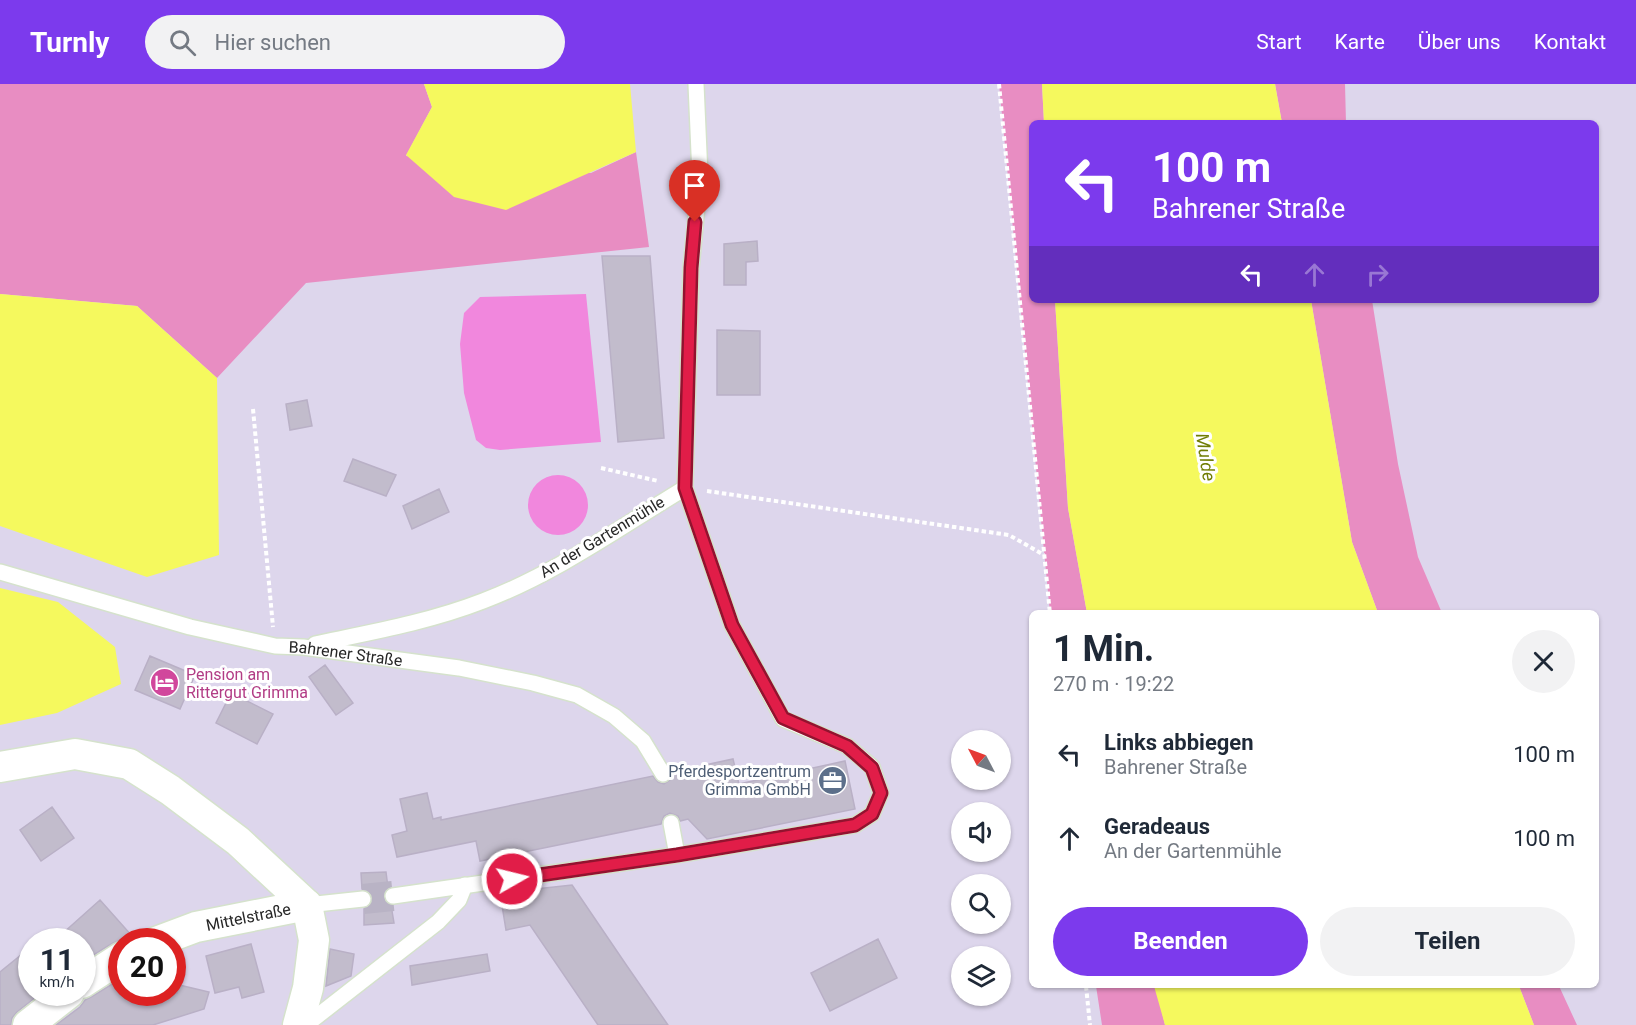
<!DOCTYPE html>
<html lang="de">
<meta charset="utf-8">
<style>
:root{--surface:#fff;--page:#f2f2f3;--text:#1f2937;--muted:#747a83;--accent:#7c3aed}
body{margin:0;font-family:Roboto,sans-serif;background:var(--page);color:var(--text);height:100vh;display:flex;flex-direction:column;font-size:22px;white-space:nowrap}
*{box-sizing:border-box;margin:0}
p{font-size:20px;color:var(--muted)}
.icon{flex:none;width:33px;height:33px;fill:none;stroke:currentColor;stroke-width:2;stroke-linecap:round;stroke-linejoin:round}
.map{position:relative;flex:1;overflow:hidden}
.details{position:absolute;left:1029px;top:526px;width:570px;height:378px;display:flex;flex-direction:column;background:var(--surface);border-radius:9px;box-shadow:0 2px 4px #0004}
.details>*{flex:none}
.guide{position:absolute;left:1029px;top:36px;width:570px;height:183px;border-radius:9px;box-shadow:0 2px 4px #0004;background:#7c3aed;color:#fff;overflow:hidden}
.needle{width:39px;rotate:311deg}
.tools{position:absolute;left:951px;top:646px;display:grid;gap:12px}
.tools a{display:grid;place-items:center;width:60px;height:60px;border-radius:50%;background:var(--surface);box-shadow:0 2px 4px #0004;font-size:30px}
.speed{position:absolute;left:18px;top:844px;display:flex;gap:12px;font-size:30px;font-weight:700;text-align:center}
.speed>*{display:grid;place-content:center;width:78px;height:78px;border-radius:50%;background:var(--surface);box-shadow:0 2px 4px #0004;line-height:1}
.speed small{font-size:15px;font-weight:400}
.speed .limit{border:9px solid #d22;background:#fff;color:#111}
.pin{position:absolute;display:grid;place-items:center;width:51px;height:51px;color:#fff;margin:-62px -26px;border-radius:50% 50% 50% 0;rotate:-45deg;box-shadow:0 0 6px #0007}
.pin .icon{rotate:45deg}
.me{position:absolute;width:66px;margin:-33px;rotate:82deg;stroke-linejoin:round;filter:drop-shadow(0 0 4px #0008)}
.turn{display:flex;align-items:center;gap:21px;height:126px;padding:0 24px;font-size:27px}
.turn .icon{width:78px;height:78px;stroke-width:2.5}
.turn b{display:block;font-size:42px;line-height:51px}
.lanes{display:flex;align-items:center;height:57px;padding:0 24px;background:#0003;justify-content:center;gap:30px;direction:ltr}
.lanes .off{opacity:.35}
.round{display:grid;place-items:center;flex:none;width:63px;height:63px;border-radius:32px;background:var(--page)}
.overview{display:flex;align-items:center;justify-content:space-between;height:102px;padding:0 24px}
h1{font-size:36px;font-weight:700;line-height:45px}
.cta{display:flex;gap:12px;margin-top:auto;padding:12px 24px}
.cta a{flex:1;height:69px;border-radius:36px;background:var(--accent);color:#fff;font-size:24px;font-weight:700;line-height:69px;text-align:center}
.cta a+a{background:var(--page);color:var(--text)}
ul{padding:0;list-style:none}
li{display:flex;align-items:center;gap:18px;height:84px;padding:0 24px}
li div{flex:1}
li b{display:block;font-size:22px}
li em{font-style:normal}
header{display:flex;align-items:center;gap:36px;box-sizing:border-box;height:84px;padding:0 30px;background:var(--accent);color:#fff}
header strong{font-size:28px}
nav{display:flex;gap:33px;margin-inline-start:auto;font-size:21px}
.search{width:420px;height:54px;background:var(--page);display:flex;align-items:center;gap:15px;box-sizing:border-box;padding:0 21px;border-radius:33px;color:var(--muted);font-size:22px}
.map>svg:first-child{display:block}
.green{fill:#e88dc2}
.pitch{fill:#f187dd}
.water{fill:#f5f95e}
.building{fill:#c2bccc;stroke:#b9b0c6;stroke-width:1.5}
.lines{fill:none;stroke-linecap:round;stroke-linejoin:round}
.street-tunnel{stroke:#b9b3c5;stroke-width:30;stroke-dasharray:30 15;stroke-linecap:butt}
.lane-casing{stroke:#d5e2cc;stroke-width:18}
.street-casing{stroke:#d5e2cc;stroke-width:33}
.path{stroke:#fff;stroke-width:4;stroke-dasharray:4.5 3;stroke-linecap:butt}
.lane{stroke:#fff;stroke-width:15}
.street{stroke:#fff;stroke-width:30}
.route-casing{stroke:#92132f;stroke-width:15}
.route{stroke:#e11d48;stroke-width:10}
.labels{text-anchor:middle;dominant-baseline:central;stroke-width:6;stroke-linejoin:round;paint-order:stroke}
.street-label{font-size:16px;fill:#272727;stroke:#fff}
.hotel-label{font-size:16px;fill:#b23c85;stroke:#fff;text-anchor:start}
.service-label{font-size:16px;fill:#4e5e75;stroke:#fff;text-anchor:end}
.water-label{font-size:18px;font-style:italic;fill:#707d05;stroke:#fff}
</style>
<header>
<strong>Turnly</strong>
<div class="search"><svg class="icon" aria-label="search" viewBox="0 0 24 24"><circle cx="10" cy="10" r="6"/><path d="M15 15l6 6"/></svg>Hier suchen</div>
<nav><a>Start</a><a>Karte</a><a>Über uns</a><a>Kontakt</a></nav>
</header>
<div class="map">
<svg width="1636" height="941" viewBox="0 0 1636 941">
<rect width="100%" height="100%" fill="#ddd6ec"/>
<path class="green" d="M 0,0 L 424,0 L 432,23 L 406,72 L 591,89 L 636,68 L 649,163 L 306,199 L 217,294 L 137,222 L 0,210 Z
M 999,0 L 1042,0 L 1044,39 L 1032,39 L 1032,216 L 1055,216 L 1068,424 L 1087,529 L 1050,529 Z
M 1275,0 L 1345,0 L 1346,39 L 1282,39 Z
M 1311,216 L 1372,216 L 1398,380 L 1418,473 L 1442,529 L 1378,529 L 1352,458 Z
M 1096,902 L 1156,902 L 1165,941 L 1102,941 Z
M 1519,902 L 1559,902 L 1577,941 L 1534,941 Z"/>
<path class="pitch" d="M 586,210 L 601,358 L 500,366 L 486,364 L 476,356 L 464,309 L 460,260 L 464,229 L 480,213 Z
M528 421a30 30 0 1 1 60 0a30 30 0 1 1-60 0Z"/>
<path class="water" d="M 424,0 L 630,0 L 636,68 L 506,126 L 454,113 L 406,71 L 432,23 Z
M 1042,0 L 1275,0 L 1282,39 L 1044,39 Z
M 0,210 L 137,222 L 217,294 L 219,471 L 147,493 L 0,442 Z
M 1055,216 L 1311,216 L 1352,458 L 1378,529 L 1087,529 L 1068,424 Z
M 0,504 L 58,518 L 115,563 L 121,600 L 57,629 L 0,641 Z
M 1154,902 L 1519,902 L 1534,941 L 1165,941 Z"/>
<path class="building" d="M 757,157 L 758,177 L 746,178 L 746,201 L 724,201 L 724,160 Z
M 602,172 L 650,172 L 664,354 L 618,358 Z
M 717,246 L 760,247 L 760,311 L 717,311 Z
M 307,316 L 312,342 L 290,346 L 286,320 Z
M 353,375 L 396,391 L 386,412 L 344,397 Z
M 439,405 L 449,428 L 412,445 L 403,422 Z
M 150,572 L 195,591 L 180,625 L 135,606 Z
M 325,581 L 353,619 L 336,631 L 309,593 Z
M 231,609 L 273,630 L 257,660 L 216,639 Z
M 733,675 L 739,700 L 845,677 L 855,725 L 707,755 L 688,735 L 680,737 L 678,732 L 670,729 L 664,732 L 661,740 L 480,777 L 476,757 L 397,773 L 392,751 L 407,747 L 400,715 L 427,709 L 433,735 L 441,733 L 441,736 L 653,692 L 658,698 L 664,700 L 671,695 L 672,688 Z
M 52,723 L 74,754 L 41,777 L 20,746 Z
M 386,788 L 388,804 L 384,808 L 384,814 L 386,818 L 391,821 L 394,839 L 364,841 L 364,825 L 369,822 L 373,815 L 370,809 L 362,805 L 361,789 Z
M 572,801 L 627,882 L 668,941 L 598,941 L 530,841 L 506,846 L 500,809 Z
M 100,816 L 133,853 L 127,857 L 121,856 L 113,859 L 82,878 L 82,858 L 53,858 Z
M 878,855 L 897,894 L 830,927 L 811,889 Z
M 251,860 L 264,908 L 242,914 L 239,903 L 215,909 L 206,872 Z
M 32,862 L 32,909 L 41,909 L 17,928 L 12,934 L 11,941 L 0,941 L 0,888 Z
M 330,865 L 354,870 L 351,892 L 326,902 Z
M 487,870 L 490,887 L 412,901 L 410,882 Z
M 122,894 L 122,909 L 177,909 L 179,901 L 209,908 L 204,925 L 153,941 L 56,941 L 80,923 L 85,916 L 91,913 Z"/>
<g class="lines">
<path class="street-tunnel" d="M 363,815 L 393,812"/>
<defs>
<g id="lane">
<path id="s1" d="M 0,488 L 190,543 L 275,562 L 303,563 L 459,584 L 533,599 L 577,611 L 614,632 L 643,657 L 663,690"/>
<path d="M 315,560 C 372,548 429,538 483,517 C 555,490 619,444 685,404"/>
<path d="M 671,739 L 677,771"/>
<path d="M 393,812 L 677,771 L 855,741 L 872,730 L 881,709 L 872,683 L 847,662 L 783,635 L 732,541 L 685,404 L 691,184 L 700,92 L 696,0"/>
<path d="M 307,821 L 363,815"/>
<path d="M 306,941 L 438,838 L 459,816 L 465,801"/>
</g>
<g id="street">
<path d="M 0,683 L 75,670 L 129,680 L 170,706 L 238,757 L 307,821 L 314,856 L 308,904 L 298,941"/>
<path id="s2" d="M 156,858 L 196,843 L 307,821"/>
<path d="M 82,899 L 122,873"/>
<path d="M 28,941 L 69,909"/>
</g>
</defs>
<use href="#lane" class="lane-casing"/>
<use href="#street" class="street-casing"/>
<path class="path" d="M 999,0 L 1050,530
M 253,325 L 273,543
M 601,384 L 658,397
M 707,407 L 1009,451 L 1044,471
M 1086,902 L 1090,941"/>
<use href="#lane" class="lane"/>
<use href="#street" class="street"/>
</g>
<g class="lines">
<defs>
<path id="route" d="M 512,795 L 677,771 L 855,741 L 872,730 L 881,709 L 872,684 L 847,662 L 783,634 L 732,541 L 685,404 L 691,184 L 695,138"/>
</defs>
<use href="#route" class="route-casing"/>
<use href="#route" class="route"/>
</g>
<defs>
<symbol id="hotel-disc" viewBox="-11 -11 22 22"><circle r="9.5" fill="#d1479c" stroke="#fff"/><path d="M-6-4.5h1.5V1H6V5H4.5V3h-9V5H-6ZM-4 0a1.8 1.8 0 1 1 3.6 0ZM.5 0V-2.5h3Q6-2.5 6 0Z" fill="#fff"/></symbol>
<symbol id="office-disc" viewBox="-11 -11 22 22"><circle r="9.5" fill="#5c6f8a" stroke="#fff"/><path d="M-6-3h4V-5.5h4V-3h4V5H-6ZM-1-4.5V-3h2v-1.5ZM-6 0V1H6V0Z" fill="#fff"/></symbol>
</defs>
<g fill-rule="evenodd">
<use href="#hotel-disc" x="148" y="582" width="33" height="33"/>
<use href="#office-disc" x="816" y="680" width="33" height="33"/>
</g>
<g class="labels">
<g class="street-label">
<text transform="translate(602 453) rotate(-31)">An der Gartenmühle</text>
<text stroke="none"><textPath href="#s1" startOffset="356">Bahrener Straße</textPath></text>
<text stroke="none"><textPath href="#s2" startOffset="96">Mittelstraße</textPath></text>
</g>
<g class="hotel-label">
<text x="186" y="590">Pension am<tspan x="186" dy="18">Rittergut Grimma</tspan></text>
</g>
<g class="service-label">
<text x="811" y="687">Pferdesportzentrum<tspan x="811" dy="18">Grimma GmbH</tspan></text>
</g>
<g class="water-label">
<text transform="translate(1206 373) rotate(81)">Mulde</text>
</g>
</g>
</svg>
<div class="tools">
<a><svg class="needle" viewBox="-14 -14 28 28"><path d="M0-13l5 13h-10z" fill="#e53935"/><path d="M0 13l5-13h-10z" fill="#747a83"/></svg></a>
<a><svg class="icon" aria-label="sound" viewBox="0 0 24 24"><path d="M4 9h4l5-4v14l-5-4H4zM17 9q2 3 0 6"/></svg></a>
<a><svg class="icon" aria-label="search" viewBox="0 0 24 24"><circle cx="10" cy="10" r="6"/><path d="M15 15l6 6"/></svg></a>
<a><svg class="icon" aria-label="layers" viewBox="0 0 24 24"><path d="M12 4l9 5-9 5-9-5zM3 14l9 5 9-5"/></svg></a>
</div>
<div class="speed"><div>11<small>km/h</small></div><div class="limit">20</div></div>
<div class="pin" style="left:695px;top:138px;background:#d93025"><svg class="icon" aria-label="arrive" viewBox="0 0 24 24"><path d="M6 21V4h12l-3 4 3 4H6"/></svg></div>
<svg class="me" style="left:512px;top:795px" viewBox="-20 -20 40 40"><circle r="17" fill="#e11d48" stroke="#fff" stroke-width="3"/><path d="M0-11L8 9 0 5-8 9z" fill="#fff"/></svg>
<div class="guide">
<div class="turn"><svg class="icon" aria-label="left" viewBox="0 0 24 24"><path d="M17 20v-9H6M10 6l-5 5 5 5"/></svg><div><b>100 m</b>Bahrener Straße</div></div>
<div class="lanes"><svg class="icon" aria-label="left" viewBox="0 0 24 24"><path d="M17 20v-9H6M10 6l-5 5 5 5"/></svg><svg class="icon off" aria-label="ahead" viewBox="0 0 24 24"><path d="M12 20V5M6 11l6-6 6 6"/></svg><svg class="icon off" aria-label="right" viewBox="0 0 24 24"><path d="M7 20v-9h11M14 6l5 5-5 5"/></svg></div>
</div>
<section class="details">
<div class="overview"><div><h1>1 Min.</h1><p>270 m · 19:22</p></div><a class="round"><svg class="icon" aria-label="close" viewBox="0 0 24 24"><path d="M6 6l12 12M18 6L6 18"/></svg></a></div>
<ul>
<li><svg class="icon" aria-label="left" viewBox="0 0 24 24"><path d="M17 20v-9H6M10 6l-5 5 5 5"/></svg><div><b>Links abbiegen</b><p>Bahrener Straße</p></div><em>100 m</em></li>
<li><svg class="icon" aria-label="ahead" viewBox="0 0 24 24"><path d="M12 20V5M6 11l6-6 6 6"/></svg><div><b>Geradeaus</b><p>An der Gartenmühle</p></div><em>100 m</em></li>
</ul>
<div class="cta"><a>Beenden</a><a>Teilen</a></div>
</section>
</div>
